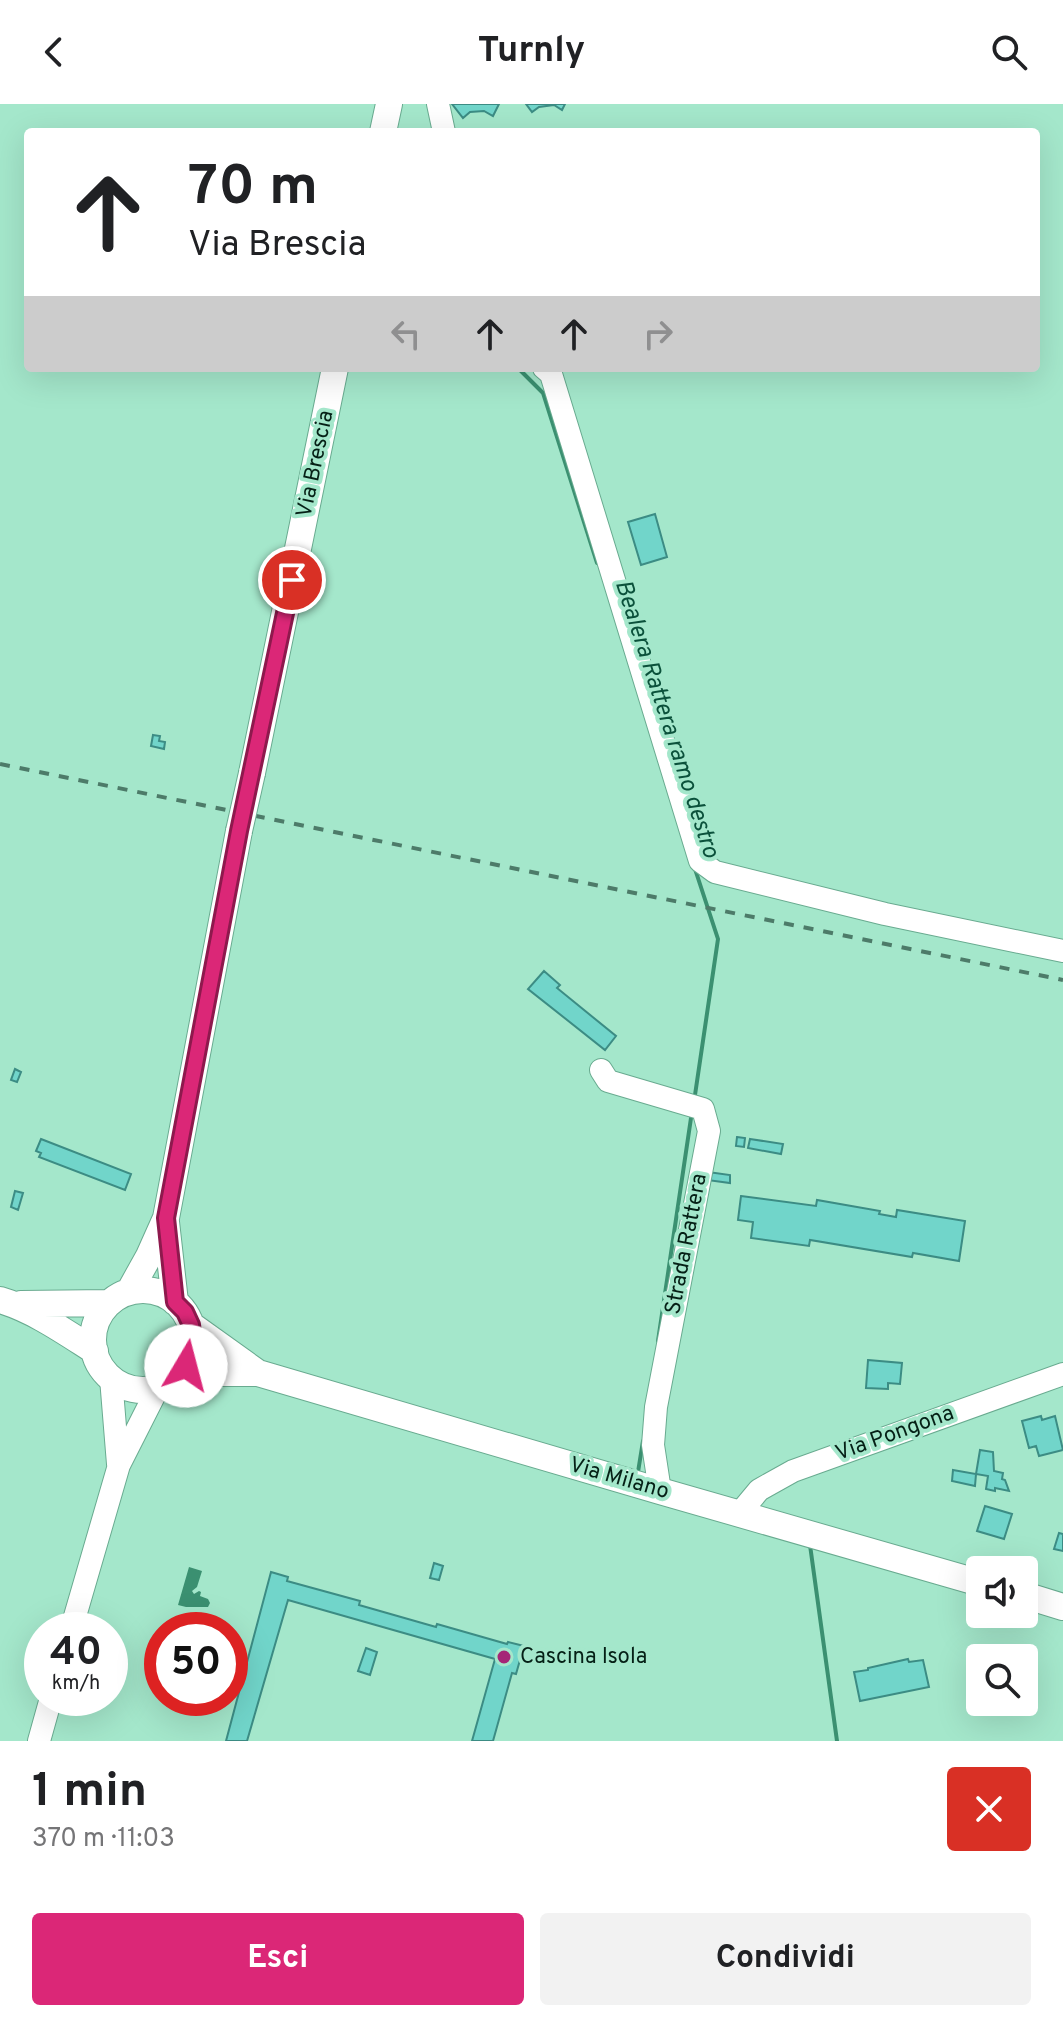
<!DOCTYPE html>
<html lang="it">
<meta charset="utf-8">
<style>
:root{--surface:#fff;--page:#f2f2f2;--text:#202124;--muted:#757577;--accent:#db2777}
body{margin:0;font-family:Overpass,sans-serif;background:var(--page);color:var(--text);height:100vh;display:flex;flex-direction:column;font-size:30px;white-space:nowrap}
*{box-sizing:border-box;margin:0}
p{font-size:26px;color:var(--muted)}
.icon{flex:none;width:44px;height:44px;fill:none;stroke:currentColor;stroke-width:2;stroke-linecap:round;stroke-linejoin:round}
.map{position:relative;height:1637px;overflow:hidden}
.sheet{display:flex;flex-direction:column;background:var(--surface);flex:1}
.sheet>*{flex:none}
.banner{position:absolute;left:24px;top:24px;width:1016px;height:244px;border-radius:8px;box-shadow:0 8px 32px #0002;background:#fff;color:var(--text);overflow:hidden}
.fabs{position:absolute;left:966px;top:1452px;display:grid;gap:16px}
.fabs a{display:grid;place-items:center;width:72px;height:72px;border-radius:8px;background:var(--surface);box-shadow:0 8px 32px #0002;font-size:40px}
.speed{position:absolute;left:24px;top:1508px;display:flex;gap:16px;font-size:40px;font-weight:700;text-align:center}
.speed>*{display:grid;place-content:center;width:104px;height:104px;border-radius:50%;background:var(--surface);box-shadow:0 8px 32px #0002;line-height:1}
.speed small{font-size:20px;font-weight:400}
.speed .limit{border:12px solid #d22;background:#fff;color:#111}
.pin{position:absolute;display:grid;place-items:center;width:68px;height:68px;color:#fff;margin:-34px;border:4px solid #fff;border-radius:50%;box-shadow:0 2px 8px #0007}
.me{position:absolute;width:88px;margin:-44px;rotate:8deg;stroke-linejoin:round;filter:drop-shadow(0 0 6px #0008)}
.turn{display:flex;align-items:center;gap:28px;height:168px;padding:0 32px;font-size:36px}
.turn .icon{width:104px;height:104px;stroke-width:2.5}
.turn b{display:block;font-size:56px;line-height:68px}
.lanes{display:flex;align-items:center;height:76px;padding:0 32px;background:#0003;justify-content:center;gap:40px;direction:ltr}
.lanes .off{opacity:.35}
.round{display:grid;place-items:center;flex:none;width:84px;height:84px;border-radius:8px;background:var(--page)}
.headline{display:flex;align-items:center;justify-content:space-between;height:136px;padding:0 32px}
h1{font-size:48px;font-weight:700;line-height:60px}
.button{display:flex;gap:16px;margin-top:auto;padding:16px 32px}
.button a{flex:1;height:92px;border-radius:8px;background:var(--accent);color:#fff;font-size:32px;font-weight:700;line-height:92px;text-align:center}
.button a+a{background:var(--page);color:var(--text)}
header{display:flex;justify-content:space-between;align-items:center;height:104px;padding:0 32px;background:var(--surface);font-size:36px;font-weight:700}
.map>svg:first-child{display:block}
.water{fill:#3b9071}
.lines{fill:none;stroke-linecap:round;stroke-linejoin:round}
.stream{stroke:#3b9071;stroke-width:4}
.building{fill:#71d5ca;stroke:#3c8c84;stroke-width:2}
.minor-casing{stroke:#69ab90;stroke-width:24}
.major-casing{stroke:#69ab90;stroke-width:28}
.minor{stroke:#fff;stroke-width:22}
.major{stroke:#fff;stroke-width:26}
.rail{stroke:#4d7b69;stroke-width:4;stroke-dasharray:10 10;stroke-linecap:butt}
.major-bridge-casing{stroke:#69ab90;stroke-width:28;stroke-linecap:butt}
.major-bridge{stroke:#fff;stroke-width:26}
.route-casing{stroke:#8e194d;stroke-width:20}
.route{stroke:#db2777;stroke-width:14}
.poi-dot{fill:#a52677;stroke:#a4e7cb;stroke-width:3}
.labels{text-anchor:middle;dominant-baseline:central;stroke-width:8;stroke-linejoin:round;paint-order:stroke}
.street-label{font-size:22px;fill:#052016;stroke:#a4e7cb}
.poi-label{font-size:22px;fill:#052016;stroke:#a4e7cb;text-anchor:start}
.water-label{font-size:24px;font-style:italic;fill:#0b513b;stroke:#a4e7cb}
</style>
<header><svg class="icon" aria-label="back" viewBox="0 0 24 24"><path d="M15 5l-7 7 7 7"/></svg>Turnly<svg class="icon" aria-label="search" viewBox="0 0 24 24"><circle cx="10" cy="10" r="6"/><path d="M15 15l6 6"/></svg></header>
<div class="map">
<svg width="1063" height="1637" viewBox="0 0 1063 1637">
<rect width="100%" height="100%" fill="#a4e7cb"/>
<path class="water" d="M 189,1463 L 202,1467 L 197,1483 L 192,1487 L 194,1490 L 199,1487 L 201,1488 L 200,1492 L 208,1495 L 210,1499 L 208,1503 L 186,1503 L 178,1501 Z"/>
<g class="lines">
<path class="stream" d="M 518,264 L 543,289 L 597,459
M 695,991 L 718,835 L 695,765
M 658,1237 L 691,1014
M 638,1368 L 643,1337
M 810,1441 L 837,1637"/>
</g>
<path class="building" d="M 452,0 L 499,0 L 493,12 L 484,7 L 470,8 L 463,14 Z
M 526,0 L 565,0 L 562,6 L 554,1 L 539,3 L 532,8 Z
M 655,410 L 667,453 L 641,461 L 628,418 Z
M 153,631 L 160,632 L 159,637 L 165,638 L 164,645 L 151,642 Z
M 544,867 L 560,881 L 557,884 L 616,932 L 605,946 L 528,885 Z
M 15,965 L 21,968 L 17,978 L 11,976 Z
M 737,1033 L 745,1034 L 744,1043 L 736,1042 Z
M 41,1035 L 131,1070 L 125,1086 L 39,1053 L 41,1049 L 36,1047 Z
M 750,1035 L 783,1040 L 781,1050 L 748,1044 Z
M 708,1068 L 730,1071 L 730,1079 L 707,1076 Z
M 15,1087 L 23,1089 L 18,1106 L 11,1103 Z
M 741,1092 L 816,1102 L 817,1096 L 880,1107 L 879,1110 L 896,1113 L 897,1106 L 965,1117 L 959,1157 L 913,1149 L 912,1153 L 810,1136 L 809,1142 L 751,1134 L 753,1118 L 738,1116 Z
M 868,1256 L 902,1259 L 900,1280 L 888,1279 L 888,1285 L 866,1284 Z
M 1041,1312 L 1042,1316 L 1055,1312 L 1063,1346 L 1039,1352 L 1036,1342 L 1029,1344 L 1022,1317 Z
M 980,1346 L 993,1348 L 994,1367 L 1003,1369 L 1002,1375 L 1005,1376 L 1009,1387 L 995,1384 L 995,1387 L 986,1385 L 988,1372 L 976,1370 Z
M 953,1366 L 976,1370 L 975,1382 L 952,1377 Z
M 985,1402 L 1012,1410 L 1004,1435 L 977,1427 Z
M 1059,1429 L 1063,1430 L 1063,1447 L 1054,1445 Z
M 434,1459 L 443,1462 L 439,1476 L 430,1474 Z
M 271,1468 L 288,1473 L 287,1477 L 360,1497 L 359,1501 L 436,1523 L 437,1520 L 507,1540 L 508,1538 L 524,1542 L 516,1570 L 512,1569 L 493,1637 L 472,1637 L 495,1555 L 288,1496 L 247,1637 L 226,1637 Z
M 366,1544 L 377,1548 L 370,1571 L 358,1567 Z
M 908,1555 L 909,1558 L 923,1556 L 929,1583 L 860,1597 L 854,1568 L 868,1566 L 868,1564 Z"/>
<g class="lines">
<defs>
<path id="minor" d="M 438,0 L 444,28
M 544,264 L 551,270 L 700,757 L 715,768 L 885,810 L 1063,847
M 601,966 L 608,977 L 703,1005 L 709,1027 L 656,1303 L 653,1341 L 660,1387
M 111,1274 L 118,1360
M 739,1410 L 759,1386 L 793,1367 L 1063,1270
M 71,1526 L 119,1361 L 158,1284
M 39,1637 L 51,1594"/>
<path id="major" d="M 383,28 L 389,0
M 252,669 L 335,264
M 166,1118 L 175,1198
M93 1236a50 50 0 1 1 100 0a50 50 0 1 1-100 0Z
M 129,1188 L 149,1152 L 166,1114 L 239,727
M 0,1196 C 34,1206 65,1228 95,1247
M 21,1200 L 109,1199
M 191,1221 L 258,1269
M 177,1273 L 218,1269 L 258,1269 L 660,1387 L 980,1479
M 1024,1491 L 1063,1503"/>
</defs>
<use href="#minor" class="minor-casing"/>
<use href="#major" class="major-casing"/>
<use href="#minor" class="minor"/>
<use href="#major" class="major"/>
<path class="rail" d="M 0,660 L 1063,876"/>
<defs>
<path id="major-bridge" d="M 239,727 L 252,669"/>
</defs>
<use href="#major-bridge" class="major-bridge-casing"/>
<use href="#major-bridge" class="major-bridge"/>
</g>
<g class="lines">
<defs>
<path id="route" d="M 186,1262 L 192,1249 L 193,1235 L 191,1221 L 185,1208 L 175,1198 L 166,1114 L 239,727 L 292,476"/>
</defs>
<use href="#route" class="route-casing"/>
<use href="#route" class="route"/>
</g>
<circle class="poi-dot" cx="504" cy="1553" r="8"/>
<g class="labels">
<g class="street-label">
<text transform="translate(316 360) rotate(-78)">Via Brescia</text>
<text transform="translate(687 1140) rotate(-79)">Strada Rattera</text>
<text transform="translate(895 1330) rotate(-20)">Via Pongona</text>
<text transform="translate(619 1375) rotate(16)">Via Milano</text>
</g>
<g class="poi-label">
<text x="520" y="1553">Cascina Isola</text>
</g>
<g class="water-label">
<text transform="translate(666 615) rotate(72)">Bealera Rattera ramo destro</text>
</g>
</g>
</svg>
<div class="fabs">
<a><svg class="icon" aria-label="sound" viewBox="0 0 24 24"><path d="M4 9h4l5-4v14l-5-4H4zM17 9q2 3 0 6"/></svg></a>
<a><svg class="icon" aria-label="search" viewBox="0 0 24 24"><circle cx="10" cy="10" r="6"/><path d="M15 15l6 6"/></svg></a>
</div>
<div class="speed"><div>40<small>km/h</small></div><div class="limit">50</div></div>
<div class="pin" style="left:292px;top:476px;background:#d93025"><svg class="icon" aria-label="arrive" viewBox="0 0 24 24"><path d="M6 21V4h12l-3 4 3 4H6"/></svg></div>
<svg class="me" style="left:186px;top:1262px" viewBox="-20 -20 40 40"><circle r="19" fill="#fff"/><path d="M0-13L10 11 0 6-10 11z" fill="#db2777"/></svg>
<div class="banner">
<div class="turn"><svg class="icon" aria-label="ahead" viewBox="0 0 24 24"><path d="M12 20V5M6 11l6-6 6 6"/></svg><div><b>70 m</b>Via Brescia</div></div>
<div class="lanes"><svg class="icon off" aria-label="left" viewBox="0 0 24 24"><path d="M17 20v-9H6M10 6l-5 5 5 5"/></svg><svg class="icon" aria-label="ahead" viewBox="0 0 24 24"><path d="M12 20V5M6 11l6-6 6 6"/></svg><svg class="icon" aria-label="ahead" viewBox="0 0 24 24"><path d="M12 20V5M6 11l6-6 6 6"/></svg><svg class="icon off" aria-label="right" viewBox="0 0 24 24"><path d="M7 20v-9h11M14 6l5 5-5 5"/></svg></div>
</div>
</div>
<section class="sheet">
<div class="headline"><div><h1>1 min</h1><p>370 m · 11:03</p></div><a class="round" style="background:#d93025;color:#fff"><svg class="icon" aria-label="close" viewBox="0 0 24 24"><path d="M6 6l12 12M18 6L6 18"/></svg></a></div>
<div class="button"><a>Esci</a><a>Condividi</a></div>
</section>
